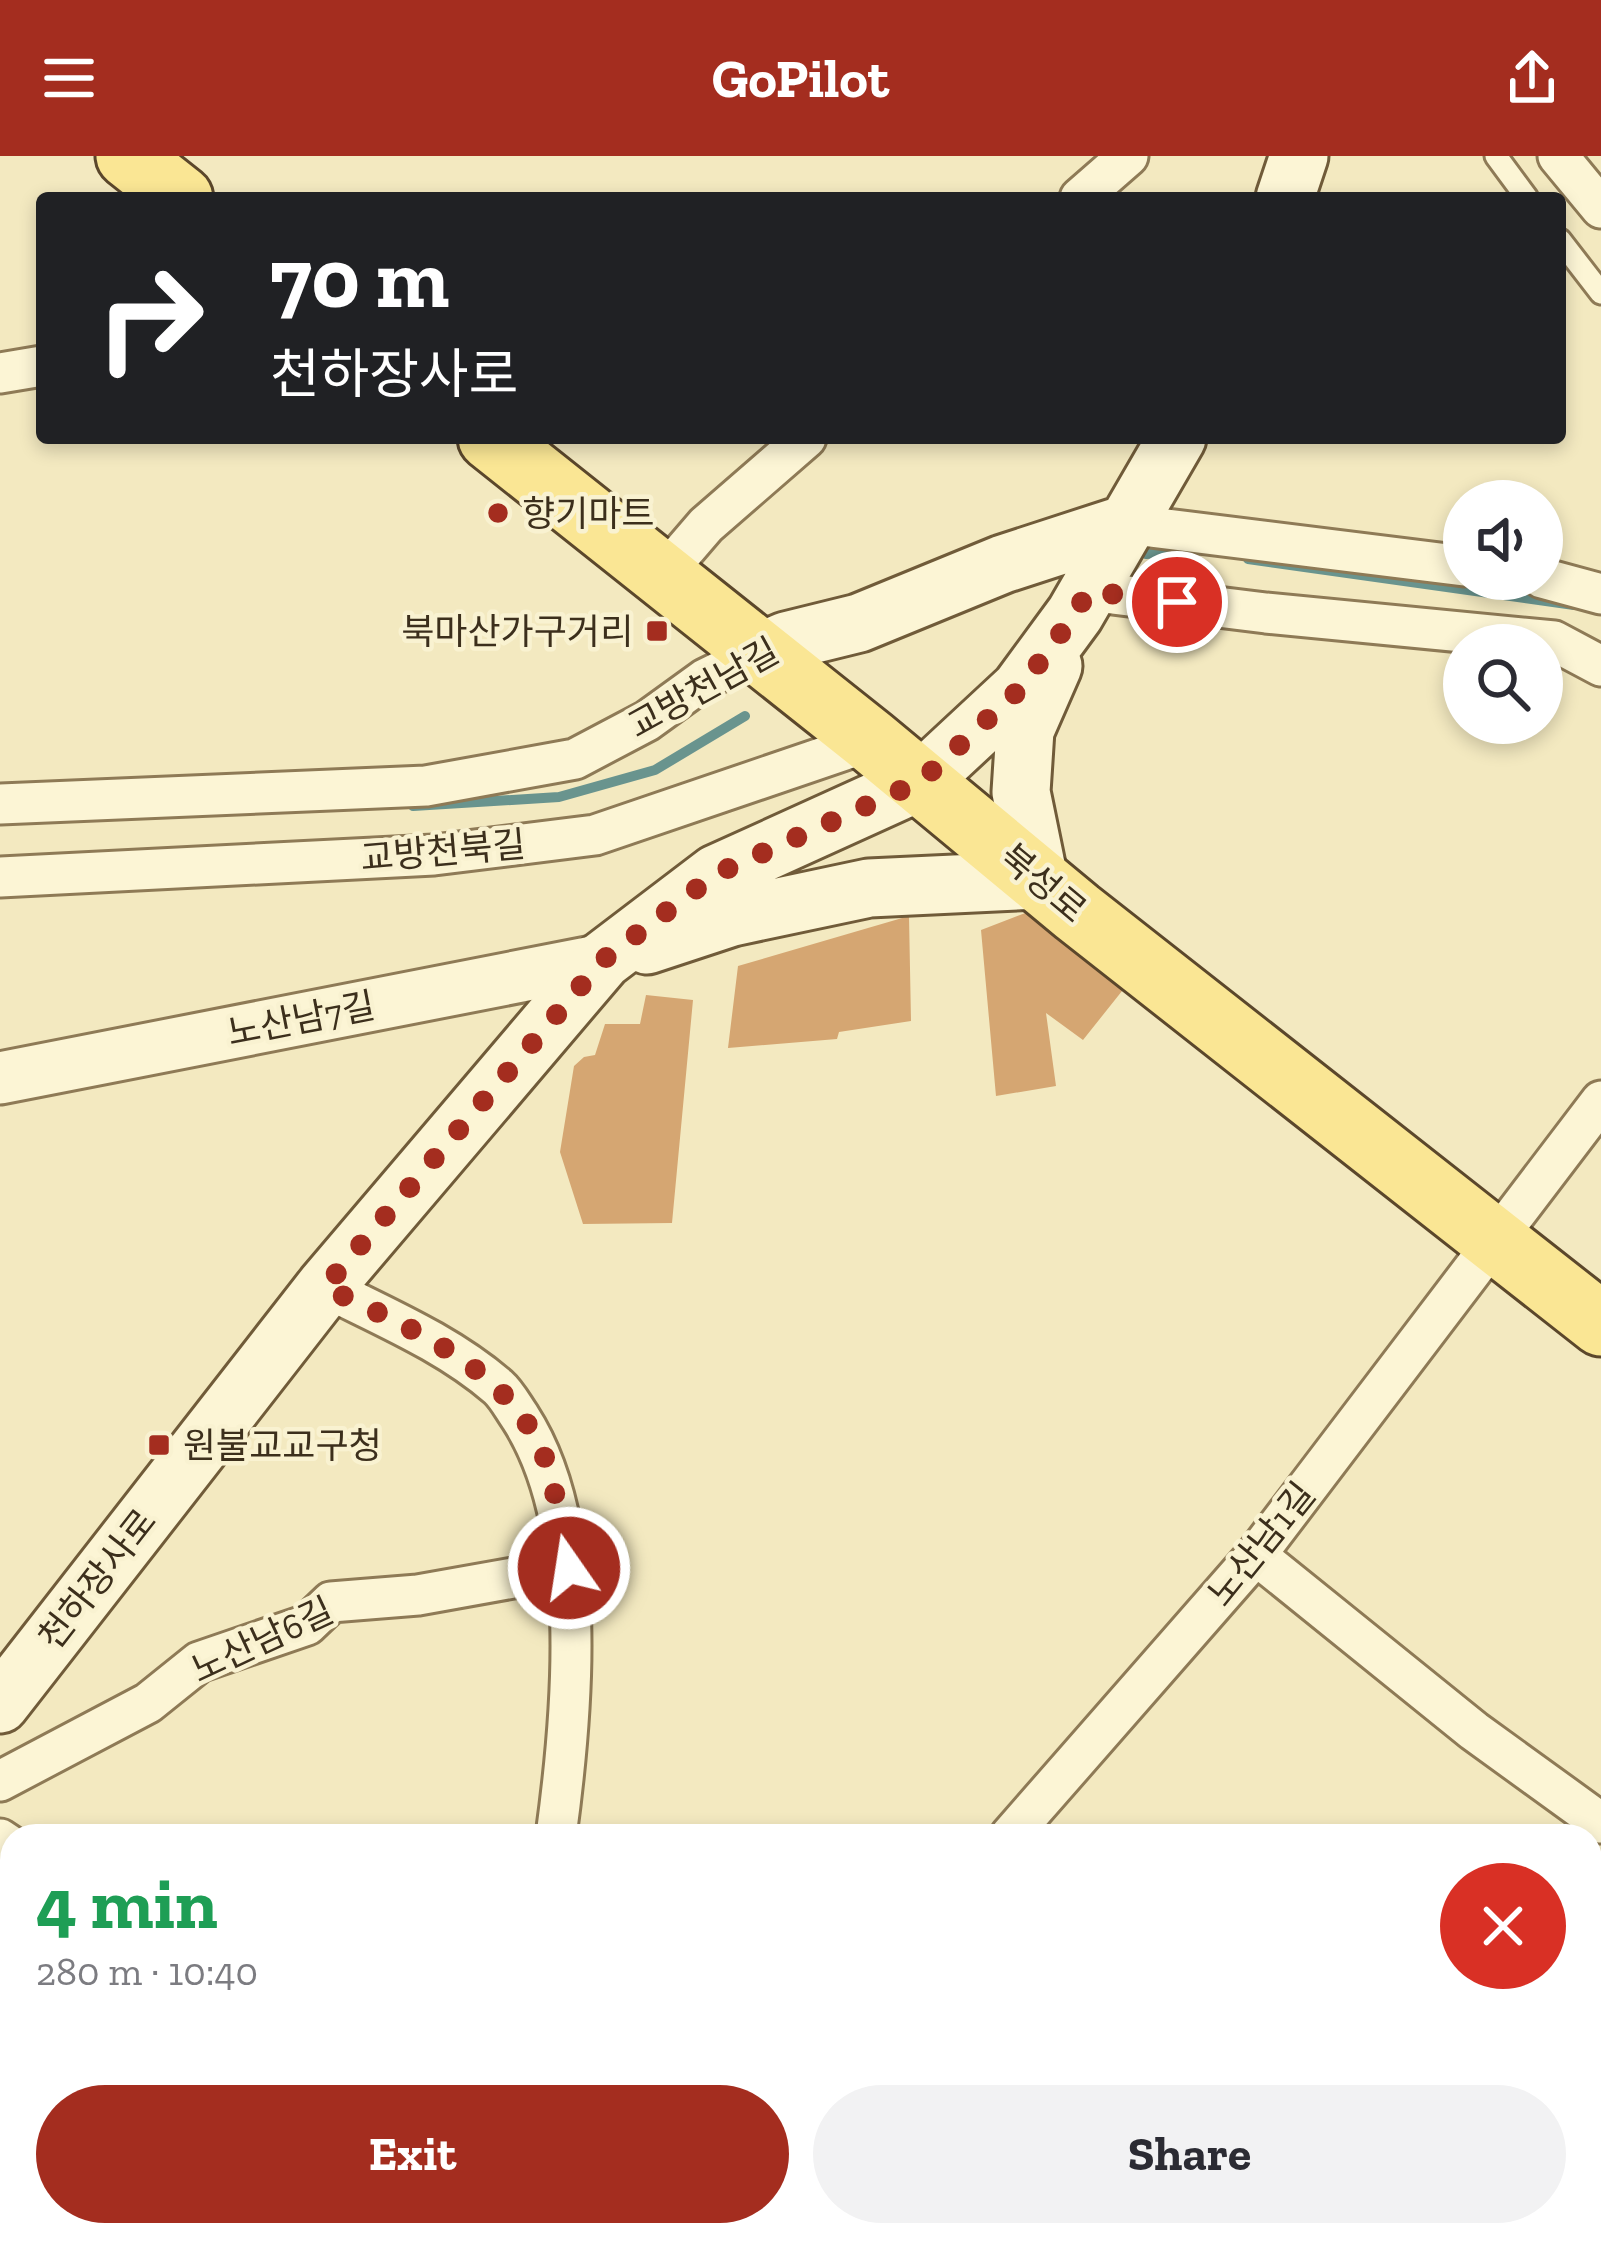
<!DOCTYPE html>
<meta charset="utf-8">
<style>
:root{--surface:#fff;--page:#f2f2f3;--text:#2b2b33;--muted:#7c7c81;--accent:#a42d1f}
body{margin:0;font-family:"Zilla Slab","Noto Sans KR",serif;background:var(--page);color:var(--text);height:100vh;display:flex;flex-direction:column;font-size:45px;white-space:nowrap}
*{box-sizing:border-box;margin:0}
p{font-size:39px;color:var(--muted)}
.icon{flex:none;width:66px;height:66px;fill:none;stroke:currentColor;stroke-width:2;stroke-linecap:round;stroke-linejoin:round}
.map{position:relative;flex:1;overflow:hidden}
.sheet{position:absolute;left:0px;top:1668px;width:1602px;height:423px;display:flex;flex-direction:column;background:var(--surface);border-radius:36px 36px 0 0;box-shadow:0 6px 18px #0003}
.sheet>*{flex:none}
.guide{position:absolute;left:36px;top:36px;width:1530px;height:252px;border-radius:12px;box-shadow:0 6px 18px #0003;background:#202124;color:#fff;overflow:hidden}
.buttons{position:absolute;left:1443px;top:324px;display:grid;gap:24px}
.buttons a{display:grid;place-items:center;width:120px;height:120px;border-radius:50%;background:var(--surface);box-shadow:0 6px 18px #0003;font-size:60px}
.pin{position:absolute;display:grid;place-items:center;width:102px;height:102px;color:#fff;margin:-51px;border:6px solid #fff;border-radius:50%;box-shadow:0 3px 12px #0007}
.me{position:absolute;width:132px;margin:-66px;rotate:347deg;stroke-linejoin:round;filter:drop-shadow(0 0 9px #0008)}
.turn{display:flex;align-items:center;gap:42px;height:252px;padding:0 36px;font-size:54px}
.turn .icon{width:156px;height:156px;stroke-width:2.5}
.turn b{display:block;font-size:84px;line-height:102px}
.round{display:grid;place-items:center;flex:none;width:126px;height:126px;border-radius:63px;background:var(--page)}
.headline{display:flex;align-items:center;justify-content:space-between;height:204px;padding:0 36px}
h1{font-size:72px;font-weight:700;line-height:90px;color:#1e9e55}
.action{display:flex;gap:24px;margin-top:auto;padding:24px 36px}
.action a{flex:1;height:138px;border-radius:72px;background:var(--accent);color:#fff;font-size:48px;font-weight:700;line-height:138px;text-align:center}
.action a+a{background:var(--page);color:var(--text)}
header{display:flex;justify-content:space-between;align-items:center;height:156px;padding:0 36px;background:var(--accent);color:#fff;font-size:54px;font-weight:700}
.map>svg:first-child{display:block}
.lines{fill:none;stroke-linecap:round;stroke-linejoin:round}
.stream{stroke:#69948e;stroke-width:10}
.building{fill:#d5a672}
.service-casing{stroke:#8e7a56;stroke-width:27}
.minor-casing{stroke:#8e7a56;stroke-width:45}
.tertiary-casing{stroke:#8e7a56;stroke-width:57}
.secondary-casing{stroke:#705b39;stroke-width:63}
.primary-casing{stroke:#5b472b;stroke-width:69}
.service{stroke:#fcf5d5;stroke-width:21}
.minor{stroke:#fcf5d5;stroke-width:39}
.tertiary{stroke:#fcf5d5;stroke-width:51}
.secondary{stroke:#fcf5d5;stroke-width:57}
.primary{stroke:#fae694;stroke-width:63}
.route{stroke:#a42d1f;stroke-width:21;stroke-dasharray:0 37.8}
.poi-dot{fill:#a42d1f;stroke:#f9f2d1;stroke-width:4.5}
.labels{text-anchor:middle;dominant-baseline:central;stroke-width:9;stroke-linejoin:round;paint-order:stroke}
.poi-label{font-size:36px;fill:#3c2f1c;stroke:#f9f2d1;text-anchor:start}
.street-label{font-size:36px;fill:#3c2f1c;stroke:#f9f2d1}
</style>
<header><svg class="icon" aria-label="menu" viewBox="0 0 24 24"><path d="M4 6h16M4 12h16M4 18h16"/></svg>GoPilot<svg class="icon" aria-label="share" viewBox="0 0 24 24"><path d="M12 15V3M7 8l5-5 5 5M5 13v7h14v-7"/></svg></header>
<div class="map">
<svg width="1601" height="2090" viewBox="0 0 1601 2090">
<rect width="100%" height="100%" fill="#f3e9c0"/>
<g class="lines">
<path class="stream" d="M 1146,398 L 1194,395
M 1248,403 L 1574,449
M 413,650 L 559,641 L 655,614 L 745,560"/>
</g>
<path class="building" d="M 1028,756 L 1126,830 L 1083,884 L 1046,857 L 1056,930 L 996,940 L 981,774 Z
M 909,760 L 911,865 L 839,876 L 837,883 L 728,892 L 738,810 Z
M 646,839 L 693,844 L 672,1067 L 583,1068 L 560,996 L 574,910 L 584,901 L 595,899 L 605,868 L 640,868 Z"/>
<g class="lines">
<defs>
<path id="service" d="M 1496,0 L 1527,42
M 1560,84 L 1601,137"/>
<path id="minor" d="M 1558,0 L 1601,52
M 1080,42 L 1128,0
M 0,217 L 42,210
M 1126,368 L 1464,410
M 663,419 L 706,369 L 806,282
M 1542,422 L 1601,438
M 1088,435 L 1266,457 L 1554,485 L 1601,510
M 0,648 L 426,630 L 575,603 L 647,565 L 705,523 L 760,496
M 0,721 L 434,699 L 595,679 L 871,585
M 325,1131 C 384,1161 447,1187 498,1231 C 507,1239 513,1251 520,1261 C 590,1369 573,1556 556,1680
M 1256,1399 L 1474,1575 L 1601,1667
M 0,1625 L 148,1547 L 199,1506 L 307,1469 L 331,1446 L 418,1439 L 569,1412
M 1010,1680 L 1256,1399 L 1601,945
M 0,1683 L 12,1691
M 1590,1809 L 1601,1803
M 577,2079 L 592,2090
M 334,2090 L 342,2079
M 651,2090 L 661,2079
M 973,2090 L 977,2079"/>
<path id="tertiary" d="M 0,922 L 603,804"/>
<path id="secondary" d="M 1285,42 L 1299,0
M 760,496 L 786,485 L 859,467 L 1003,408 L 1126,368
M 647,789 L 732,761 L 869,732 L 1039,724 L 1021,636 L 1025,574 L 1053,510
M 0,1548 L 325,1131 L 603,804 L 716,718 L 921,625 L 1020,533 L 1075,458 L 1177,282"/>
<path id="primary" d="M 128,0 L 181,42
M 490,282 L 871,585 L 1077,756 L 1601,1168"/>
</defs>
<use href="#service" class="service-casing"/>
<use href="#minor" class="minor-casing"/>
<use href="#tertiary" class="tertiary-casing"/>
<use href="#secondary" class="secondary-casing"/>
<use href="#primary" class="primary-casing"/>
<use href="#service" class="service"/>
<use href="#minor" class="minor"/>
<use href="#tertiary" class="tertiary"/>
<use href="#secondary" class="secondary"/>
<use href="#primary" class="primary"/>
</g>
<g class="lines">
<path class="route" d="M 569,1412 C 561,1377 556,1327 542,1295 C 503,1207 405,1171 325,1131 L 603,804 L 716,718 L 921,625 L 1020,533 L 1075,458 L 1088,435 L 1177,446"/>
</g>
<g class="poi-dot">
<circle cx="498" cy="357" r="12"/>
<rect x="645" y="463" width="24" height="24" rx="6"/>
<rect x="147" y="1277" width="24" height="24" rx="6"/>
</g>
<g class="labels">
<g class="poi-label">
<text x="522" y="357">향기마트</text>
<text x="633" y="475" text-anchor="end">북마산가구거리</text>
<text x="183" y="1289">원불교교구청</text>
</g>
<g class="street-label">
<text transform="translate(703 532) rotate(-29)">교방천남길</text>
<text transform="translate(443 695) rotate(-5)">교방천북길</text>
<text transform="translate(1043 727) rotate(40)">북성로</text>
<text transform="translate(301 863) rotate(-11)">노산남7길</text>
<text transform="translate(1261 1388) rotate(-51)">노산남1길</text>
<text transform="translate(97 1423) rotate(-52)">천하장사로</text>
<text transform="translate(262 1484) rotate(-25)">노산남6길</text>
</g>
</g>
</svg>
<div class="buttons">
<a><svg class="icon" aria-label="sound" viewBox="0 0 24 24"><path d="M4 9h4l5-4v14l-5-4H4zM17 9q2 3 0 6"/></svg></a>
<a><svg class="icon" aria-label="search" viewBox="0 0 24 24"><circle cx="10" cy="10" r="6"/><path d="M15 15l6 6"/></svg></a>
</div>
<div class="pin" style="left:1177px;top:446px;background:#d93025"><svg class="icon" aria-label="arrive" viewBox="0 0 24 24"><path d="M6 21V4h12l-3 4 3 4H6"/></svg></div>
<svg class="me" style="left:569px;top:1412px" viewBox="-20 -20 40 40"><circle r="17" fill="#a42d1f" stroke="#fff" stroke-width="3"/><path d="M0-11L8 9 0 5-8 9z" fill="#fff"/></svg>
<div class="guide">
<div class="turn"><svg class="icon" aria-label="right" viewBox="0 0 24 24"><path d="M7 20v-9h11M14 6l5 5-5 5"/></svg><div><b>70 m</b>천하장사로</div></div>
</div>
<section class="sheet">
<div class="headline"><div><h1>4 min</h1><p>280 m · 10:40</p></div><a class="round" style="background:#d93025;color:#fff"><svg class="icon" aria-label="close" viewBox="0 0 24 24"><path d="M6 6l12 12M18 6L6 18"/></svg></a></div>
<div class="action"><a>Exit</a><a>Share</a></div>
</section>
</div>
